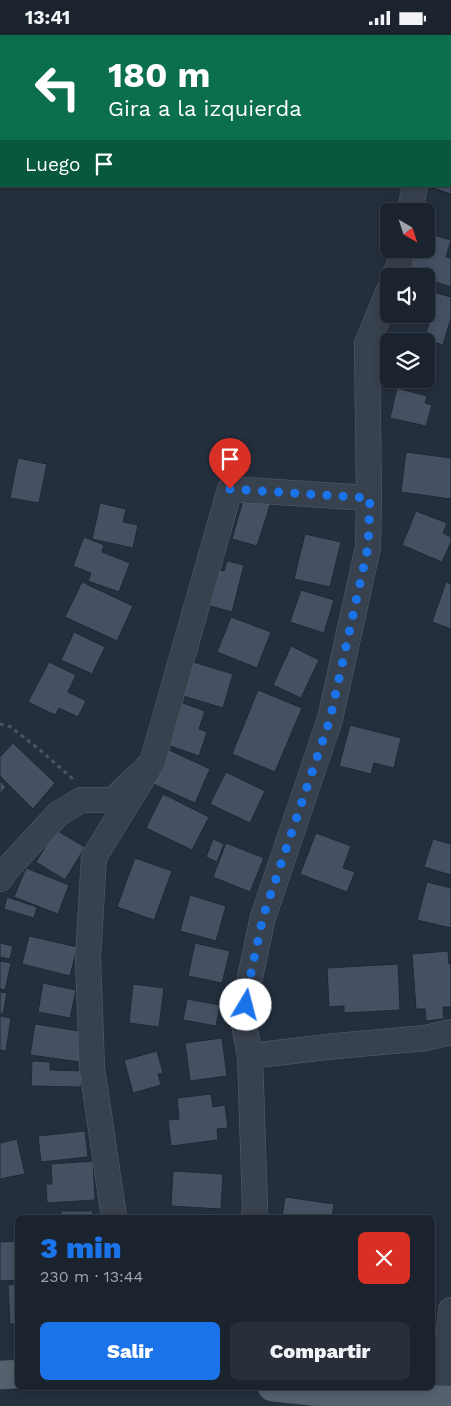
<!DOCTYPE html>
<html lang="es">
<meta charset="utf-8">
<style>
:root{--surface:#1b232e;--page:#282f3a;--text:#f1f3f6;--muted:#a0a4aa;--line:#39404a;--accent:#1a73e8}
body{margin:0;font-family:"Work Sans",sans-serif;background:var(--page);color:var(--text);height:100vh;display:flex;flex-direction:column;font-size:19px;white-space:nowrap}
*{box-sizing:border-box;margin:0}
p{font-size:16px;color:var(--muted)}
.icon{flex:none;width:28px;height:28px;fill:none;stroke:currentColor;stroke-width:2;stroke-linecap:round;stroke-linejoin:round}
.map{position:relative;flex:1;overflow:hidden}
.drawer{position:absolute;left:15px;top:1180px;width:420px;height:175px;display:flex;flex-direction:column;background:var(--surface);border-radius:8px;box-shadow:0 2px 8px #0003,0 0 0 1px var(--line)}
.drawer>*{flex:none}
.hud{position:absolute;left:0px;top:0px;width:451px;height:152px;box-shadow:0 2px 8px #0003,0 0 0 1px var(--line);background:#0b6e4f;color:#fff;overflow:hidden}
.needle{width:32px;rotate:141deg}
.tools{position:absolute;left:380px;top:168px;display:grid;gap:10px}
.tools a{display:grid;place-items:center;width:55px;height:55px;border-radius:8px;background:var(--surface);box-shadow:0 2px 8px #0003,0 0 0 1px var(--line);font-size:25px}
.pin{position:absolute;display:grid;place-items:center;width:42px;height:42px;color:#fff;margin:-51px -21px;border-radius:50% 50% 50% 0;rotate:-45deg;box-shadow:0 0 5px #0007}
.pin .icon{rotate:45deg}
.me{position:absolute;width:55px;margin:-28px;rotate:8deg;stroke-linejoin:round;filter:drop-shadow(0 0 4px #0008)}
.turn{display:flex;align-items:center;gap:18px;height:105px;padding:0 25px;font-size:22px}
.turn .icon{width:65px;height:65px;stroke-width:2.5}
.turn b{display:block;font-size:35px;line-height:42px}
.then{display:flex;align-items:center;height:48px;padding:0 25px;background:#0003;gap:10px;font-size:19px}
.round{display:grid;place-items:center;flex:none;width:52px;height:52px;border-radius:8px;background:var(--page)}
.head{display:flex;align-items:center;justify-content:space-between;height:85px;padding:0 25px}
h1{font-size:30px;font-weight:800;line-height:38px;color:var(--accent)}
.cta{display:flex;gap:10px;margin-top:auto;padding:10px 25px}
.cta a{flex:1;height:58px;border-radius:8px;background:var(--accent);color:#fff;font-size:20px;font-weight:800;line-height:58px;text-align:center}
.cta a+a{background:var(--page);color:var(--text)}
.status{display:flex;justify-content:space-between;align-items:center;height:35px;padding:0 25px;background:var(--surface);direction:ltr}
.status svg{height:14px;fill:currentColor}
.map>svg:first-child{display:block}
.building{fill:#455162;stroke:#1f2835}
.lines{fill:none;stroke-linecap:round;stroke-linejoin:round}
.minor-casing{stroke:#565f6c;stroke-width:26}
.major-casing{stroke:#414a57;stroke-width:29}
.path{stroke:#44595c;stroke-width:3;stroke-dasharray:4 4;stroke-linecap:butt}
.minor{stroke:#38414e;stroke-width:25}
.major{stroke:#56606e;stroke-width:28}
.route{stroke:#1a73e8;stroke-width:9;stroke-dasharray:0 16.2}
</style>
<div class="status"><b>13:41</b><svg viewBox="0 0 49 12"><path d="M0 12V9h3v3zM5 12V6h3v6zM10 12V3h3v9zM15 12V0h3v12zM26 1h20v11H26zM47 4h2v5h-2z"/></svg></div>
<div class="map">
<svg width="451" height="1371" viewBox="0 0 451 1371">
<rect width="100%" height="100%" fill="#242f3e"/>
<path class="building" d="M 450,109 L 451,109 L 451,159 L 427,151 L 450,151 Z
M 430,199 L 451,205 L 446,222 L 451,223 L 451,252 L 426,244 L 426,241 L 416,241 L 405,238 L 412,214 L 426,214 Z
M 426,255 L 451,262 L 451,283 L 443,310 L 424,304 L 429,289 L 397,280 L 426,279 Z
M 397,353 L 427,361 L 425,368 L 432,370 L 426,391 L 390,383 Z
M 406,417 L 451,423 L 451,464 L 401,457 Z
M 18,423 L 47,429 L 39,468 L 10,463 Z
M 244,462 L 272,464 L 257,511 L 232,504 Z
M 100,468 L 126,474 L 123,487 L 138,490 L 133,513 L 92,504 Z
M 416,476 L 447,488 L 443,498 L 451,502 L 451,507 L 442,527 L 402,510 Z
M 305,499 L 341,507 L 330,552 L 294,544 Z
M 84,502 L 104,510 L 102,517 L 130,528 L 119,557 L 88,546 L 91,538 L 73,531 Z
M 227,526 L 244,530 L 232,577 L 203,569 L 213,533 L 224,536 Z
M 82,547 L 133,571 L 117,606 L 65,582 Z
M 446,547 L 451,549 L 451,594 L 432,587 Z
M 301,555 L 334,565 L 324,598 L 290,587 Z
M 231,582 L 271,597 L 257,633 L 217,617 Z
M 74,597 L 105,612 L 92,639 L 61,625 Z
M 291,611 L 319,625 L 301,663 L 273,650 Z
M 190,626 L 233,639 L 223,673 L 180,660 Z
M 49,627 L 76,640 L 68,657 L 86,666 L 78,682 L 59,673 L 55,680 L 28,667 Z
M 258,655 L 302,673 L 275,737 L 232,719 Z
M 180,667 L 205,676 L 199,694 L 207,697 L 199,721 L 165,709 Z
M 350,690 L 401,703 L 394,733 L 374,728 L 371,739 L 339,731 Z
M 13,708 L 55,748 L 33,774 L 0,741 L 0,722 Z
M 167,714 L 210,734 L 195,768 L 151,748 Z
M 226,737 L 265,756 L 250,788 L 210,769 Z
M 0,746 L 6,752 L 0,759 Z
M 163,759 L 209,782 L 192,815 L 146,793 Z
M 56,795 L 85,812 L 65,845 L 36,827 Z
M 316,798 L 351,811 L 343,833 L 355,837 L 347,857 L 300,839 Z
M 213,804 L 224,809 L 217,827 L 206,822 Z
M 433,804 L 451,809 L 451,840 L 424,832 Z
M 226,808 L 264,823 L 250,857 L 213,842 Z
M 135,823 L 172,836 L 154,885 L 117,872 Z
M 26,833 L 69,850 L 58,879 L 14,862 Z
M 427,847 L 451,853 L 451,893 L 417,885 Z
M 190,860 L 226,871 L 216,906 L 180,896 Z
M 7,862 L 37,872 L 34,883 L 4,874 Z
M 29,901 L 77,912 L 70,941 L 22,929 Z
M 0,908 L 13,911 L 10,924 L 0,922 Z
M 195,908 L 230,916 L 222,948 L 188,941 Z
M 448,916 L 449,929 L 451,929 L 451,972 L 443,972 L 444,984 L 426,986 L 425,974 L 416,974 L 412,919 Z
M 0,926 L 11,928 L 5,955 L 0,954 Z
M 398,929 L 400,975 L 344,978 L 344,971 L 329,972 L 327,933 Z
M 43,948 L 76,955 L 70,983 L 38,977 Z
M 133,949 L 164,953 L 159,992 L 129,988 Z
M 0,957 L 7,958 L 3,979 L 0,978 Z
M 187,964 L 220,970 L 216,991 L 183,985 Z
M 0,981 L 11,983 L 6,1016 L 0,1015 Z
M 35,989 L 85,997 L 80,1027 L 30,1020 Z
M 222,1003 L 227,1041 L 190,1046 L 185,1008 Z
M 157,1016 L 163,1038 L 158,1039 L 161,1050 L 133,1058 L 124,1025 Z
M 32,1026 L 50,1027 L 50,1035 L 82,1036 L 81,1052 L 31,1051 Z
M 211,1059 L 213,1072 L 225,1070 L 228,1093 L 217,1094 L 218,1105 L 171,1111 L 168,1085 L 179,1084 L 177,1063 Z
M 85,1096 L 88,1122 L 41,1127 L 38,1101 Z
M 17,1104 L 25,1139 L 0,1144 L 0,1108 Z
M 93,1126 L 95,1165 L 47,1168 L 46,1149 L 52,1149 L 51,1129 Z
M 173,1136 L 223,1139 L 221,1174 L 171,1171 Z
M 285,1162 L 334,1169 L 332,1182 L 282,1182 Z
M 61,1176 L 93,1176 L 92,1182 L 61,1182 Z
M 18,1206 L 18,1245 L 0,1246 L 0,1207 Z
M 18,1249 L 18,1289 L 10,1289 L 8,1250 Z
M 432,1275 L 436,1276 L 432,1318 Z"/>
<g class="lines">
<defs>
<path id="minor" d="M 450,39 L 451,38
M 410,176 L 415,151
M 394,241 L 399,231 L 402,214
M 369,463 L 367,309 L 389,255
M 152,728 L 230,454 L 369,463 L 368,512 L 330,684 L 263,882 L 248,952 L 244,989 L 250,1021 L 255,1172 L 254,1182
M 0,844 L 7,834 L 58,779 L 81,765 L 113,765 L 152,728 L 94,822 L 88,923 L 92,1033 L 114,1182
M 250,1021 L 336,1011 L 426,1003 L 451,997
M 446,1365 L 448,1309 L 451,1275"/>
<path id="major" d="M 0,1340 L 18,1339
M 272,1352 L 346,1360 L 451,1365"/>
</defs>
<use href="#minor" class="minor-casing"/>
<use href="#major" class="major-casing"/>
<path class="path" d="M 0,689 L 11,692 L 40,715 L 73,744"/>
<use href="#minor" class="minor"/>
<use href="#major" class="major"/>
</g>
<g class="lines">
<path class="route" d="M 230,454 L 370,463 L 368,512 L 330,684 L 263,882 L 248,952 L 246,970"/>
</g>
</svg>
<div class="tools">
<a><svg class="needle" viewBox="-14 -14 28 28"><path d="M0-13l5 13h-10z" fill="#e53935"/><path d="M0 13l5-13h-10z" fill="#a0a4aa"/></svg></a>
<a><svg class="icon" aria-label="sound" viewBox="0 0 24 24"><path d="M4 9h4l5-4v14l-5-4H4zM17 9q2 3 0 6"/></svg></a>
<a><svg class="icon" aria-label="layers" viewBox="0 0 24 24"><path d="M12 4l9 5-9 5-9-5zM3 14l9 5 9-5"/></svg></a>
</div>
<div class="pin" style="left:230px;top:454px;background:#d93025"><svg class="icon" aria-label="arrive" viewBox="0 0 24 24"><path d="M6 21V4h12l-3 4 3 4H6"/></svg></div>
<svg class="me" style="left:246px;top:970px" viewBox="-20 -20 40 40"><circle r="19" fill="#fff"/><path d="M0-13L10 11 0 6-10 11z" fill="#1a73e8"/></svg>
<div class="hud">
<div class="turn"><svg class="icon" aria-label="left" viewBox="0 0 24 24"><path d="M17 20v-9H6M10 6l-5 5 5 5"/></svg><div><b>180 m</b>Gira a la izquierda</div></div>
<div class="then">Luego<svg class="icon" aria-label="arrive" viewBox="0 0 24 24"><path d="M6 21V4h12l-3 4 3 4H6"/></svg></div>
</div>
<section class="drawer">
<div class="head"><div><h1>3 min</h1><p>230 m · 13:44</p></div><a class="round" style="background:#d93025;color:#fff"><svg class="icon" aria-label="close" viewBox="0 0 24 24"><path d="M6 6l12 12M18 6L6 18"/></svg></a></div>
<div class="cta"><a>Salir</a><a>Compartir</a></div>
</section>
</div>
